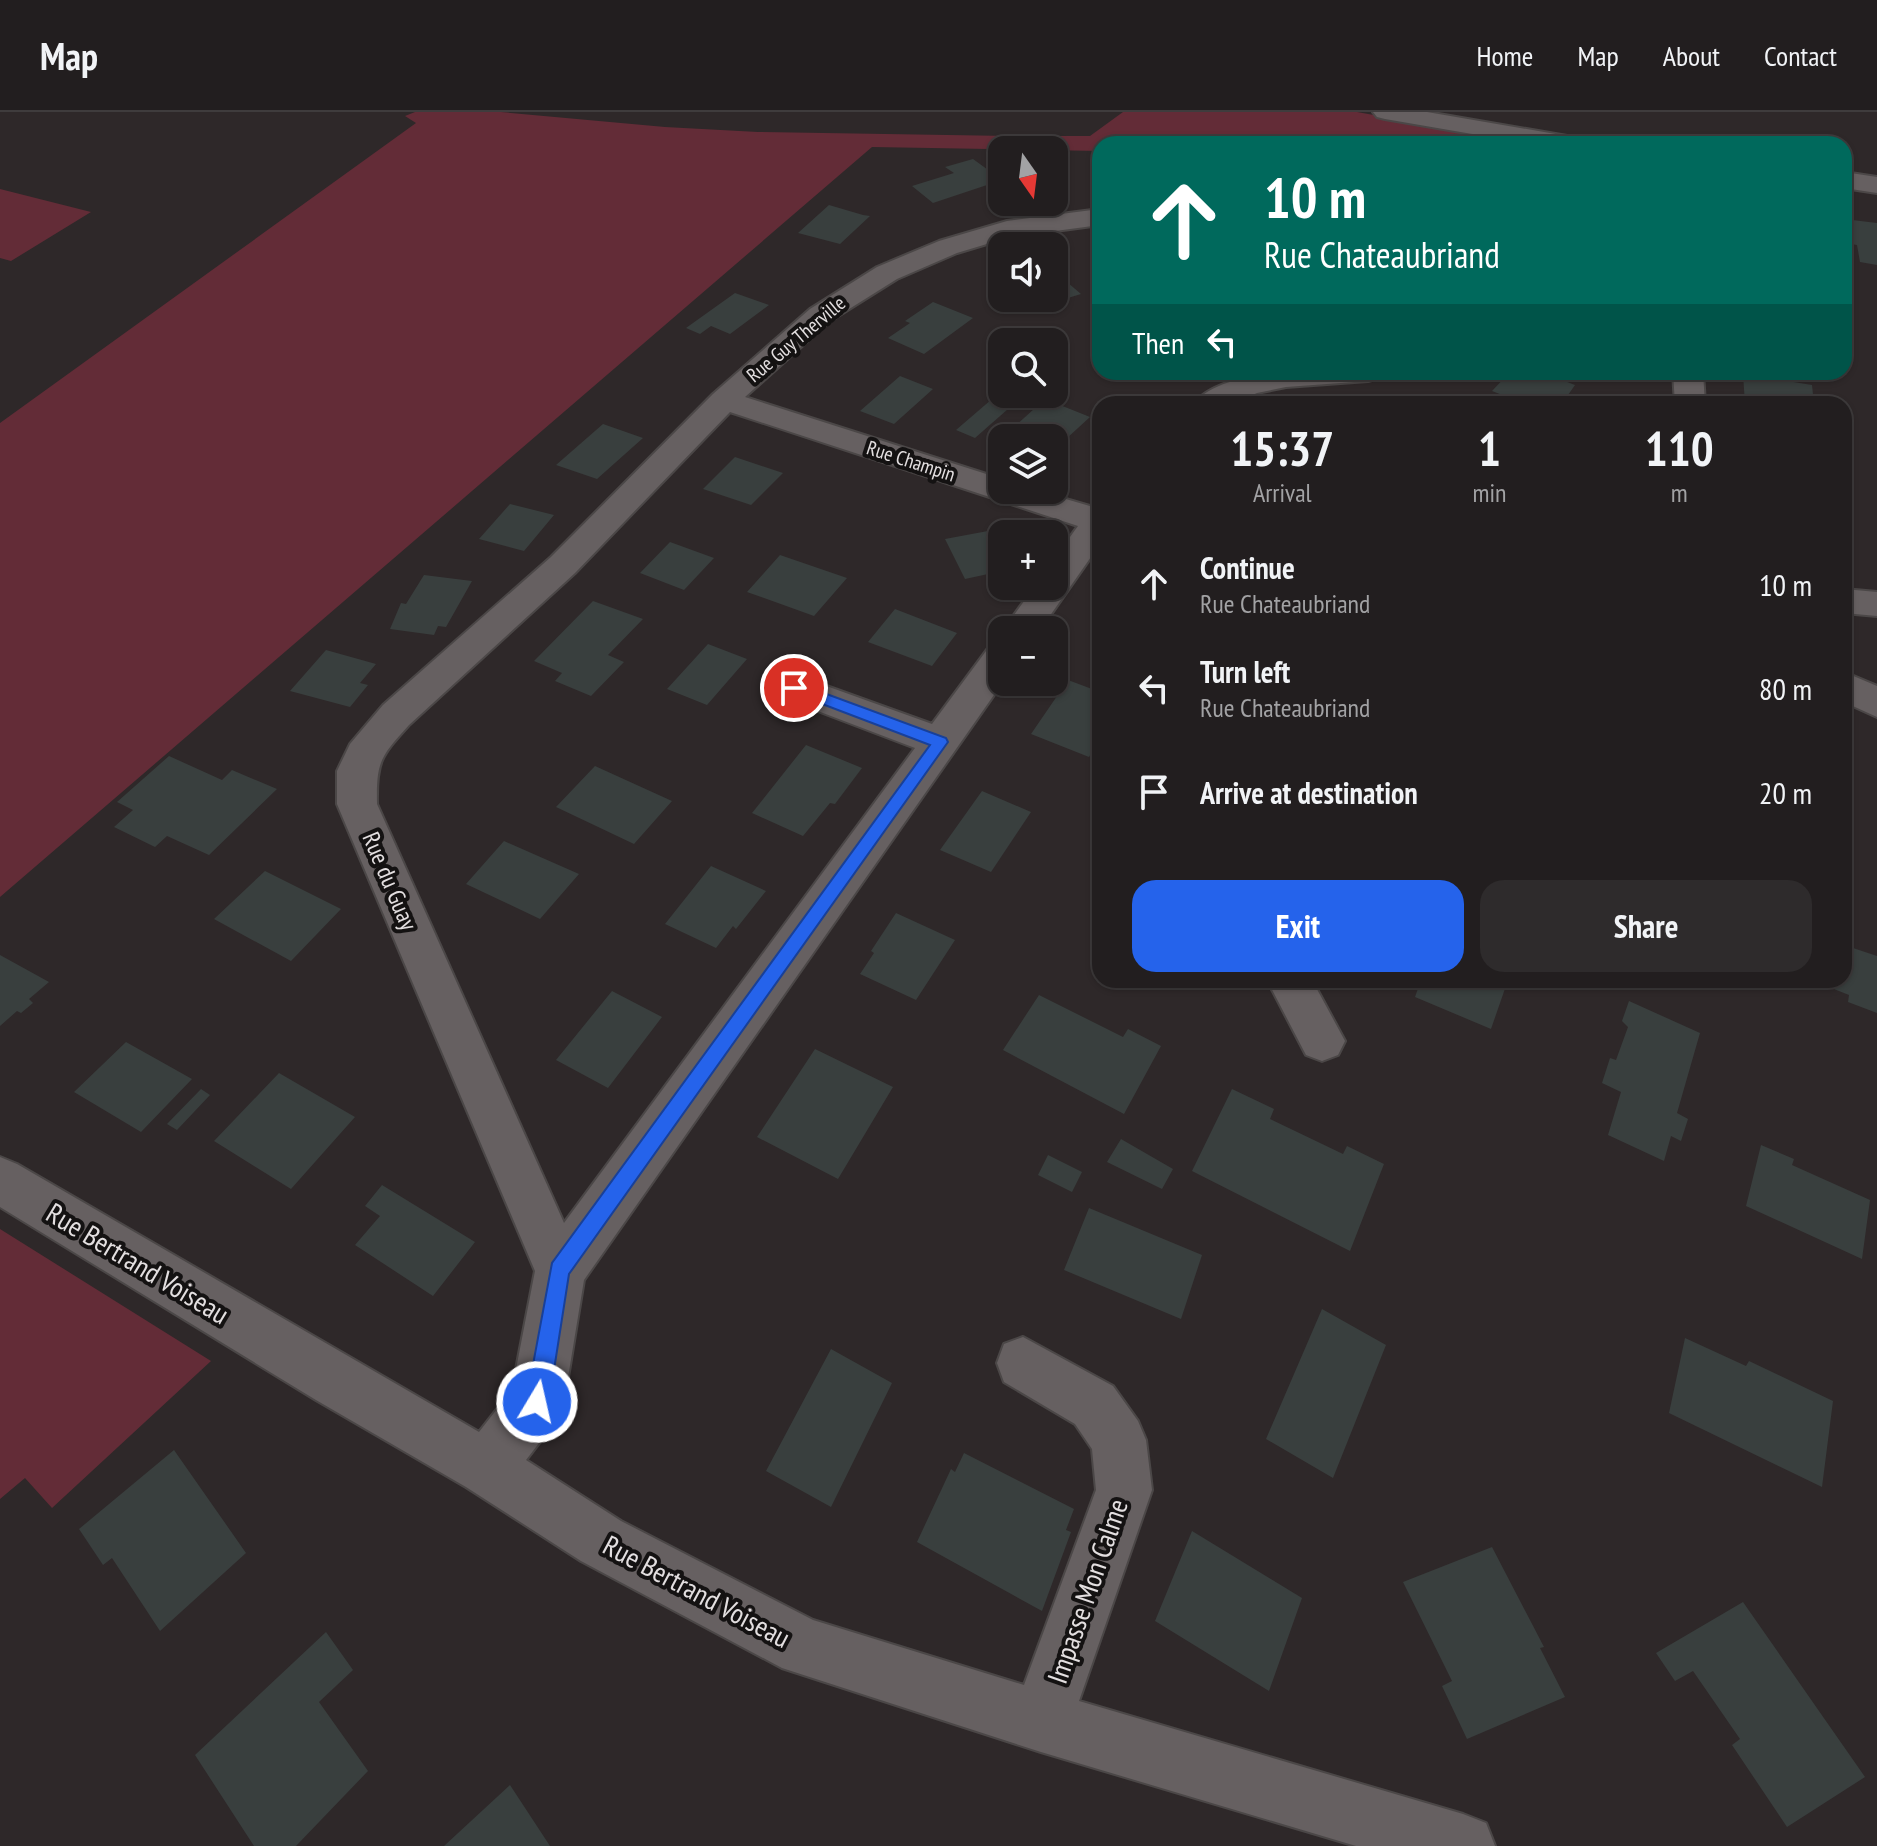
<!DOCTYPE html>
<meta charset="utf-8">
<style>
:root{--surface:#221e1f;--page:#2e2b2c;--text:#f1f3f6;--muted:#a2a2a4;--line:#3f3c3d;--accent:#2563eb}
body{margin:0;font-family:"PT Sans Narrow",sans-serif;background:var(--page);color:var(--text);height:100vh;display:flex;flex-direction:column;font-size:30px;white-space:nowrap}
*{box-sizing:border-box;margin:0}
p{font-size:26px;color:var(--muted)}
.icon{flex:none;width:44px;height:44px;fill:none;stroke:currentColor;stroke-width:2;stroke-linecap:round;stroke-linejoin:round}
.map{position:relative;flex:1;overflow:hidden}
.side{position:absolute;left:1092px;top:284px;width:760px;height:592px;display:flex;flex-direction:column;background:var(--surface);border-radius:24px;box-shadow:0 2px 6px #0004,0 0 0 2px var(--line)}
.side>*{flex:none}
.banner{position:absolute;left:1092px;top:24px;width:760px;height:244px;border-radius:24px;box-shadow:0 2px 6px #0004,0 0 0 2px var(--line);background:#00695c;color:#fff;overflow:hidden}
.needle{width:52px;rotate:166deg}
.fabs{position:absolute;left:988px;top:24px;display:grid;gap:16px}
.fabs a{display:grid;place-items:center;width:80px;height:80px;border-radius:16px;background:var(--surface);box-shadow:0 2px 6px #0004,0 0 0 2px var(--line);font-size:40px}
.pin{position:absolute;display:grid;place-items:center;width:68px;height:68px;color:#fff;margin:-34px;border:4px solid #fff;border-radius:50%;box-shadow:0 2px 8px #0007}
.me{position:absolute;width:88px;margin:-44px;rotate:9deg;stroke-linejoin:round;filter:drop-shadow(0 0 6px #0008)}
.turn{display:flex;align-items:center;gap:28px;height:168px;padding:0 40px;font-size:36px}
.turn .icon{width:104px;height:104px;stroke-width:2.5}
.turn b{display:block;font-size:56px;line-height:68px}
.then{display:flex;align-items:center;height:76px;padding:0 40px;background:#0003;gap:16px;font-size:30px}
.eta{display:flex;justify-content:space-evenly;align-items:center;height:136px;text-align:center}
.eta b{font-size:48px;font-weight:600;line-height:56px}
.button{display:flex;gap:16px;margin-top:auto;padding:16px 40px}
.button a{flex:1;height:92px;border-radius:24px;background:var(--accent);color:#fff;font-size:32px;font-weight:600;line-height:92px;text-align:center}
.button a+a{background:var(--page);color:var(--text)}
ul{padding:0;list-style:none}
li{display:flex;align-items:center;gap:24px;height:104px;padding:0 40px}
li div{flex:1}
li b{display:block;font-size:30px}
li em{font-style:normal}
header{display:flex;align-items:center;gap:48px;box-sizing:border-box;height:112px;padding:0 40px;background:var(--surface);border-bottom:2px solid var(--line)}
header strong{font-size:38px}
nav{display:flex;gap:44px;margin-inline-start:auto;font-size:28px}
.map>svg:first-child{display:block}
.green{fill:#632c37}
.building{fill:#393f3e}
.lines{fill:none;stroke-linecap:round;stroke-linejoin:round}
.minor-casing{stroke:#4b4747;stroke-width:4}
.minor{fill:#666061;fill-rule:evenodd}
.route{fill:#2563eb;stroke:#184099;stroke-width:2}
.labels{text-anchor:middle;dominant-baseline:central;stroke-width:8;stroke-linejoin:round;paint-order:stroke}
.far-street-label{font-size:20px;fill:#e3dfe0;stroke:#141212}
.street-label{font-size:24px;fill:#e3dfe0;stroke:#141212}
.near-street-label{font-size:28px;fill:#e3dfe0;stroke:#141212}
</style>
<header>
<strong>Map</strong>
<nav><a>Home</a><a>Map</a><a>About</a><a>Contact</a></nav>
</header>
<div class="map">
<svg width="1877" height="1734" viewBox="0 0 1877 1734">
<rect width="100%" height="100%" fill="#2e2829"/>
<path class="green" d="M 415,0 L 501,0 L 665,15 L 758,20 L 1010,24 L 1090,24 L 1123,0 L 1357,0 L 1536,32 L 1100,32 L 1100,39 L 872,35 L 0,785 L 0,311 L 416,11 L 405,4 Z
M 0,77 L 91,100 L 11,149 L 0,146 Z
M 0,1117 L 211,1249 L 52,1396 L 25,1366 L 0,1387 Z"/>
<path class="building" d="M 973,47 L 1002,68 L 933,91 L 912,74 L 954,61 L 945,55 Z
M 829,93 L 863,103 L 870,104 L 840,132 L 798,121 Z
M 1844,107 L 1877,111 L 1877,153 L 1860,150 L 1857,133 L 1844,131 Z
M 1054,159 L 1081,182 L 1019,201 L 996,181 L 1002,180 L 1002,186 L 1054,186 Z
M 735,181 L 769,193 L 730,222 L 711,214 L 700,222 L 686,216 Z
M 933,190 L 973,206 L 924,242 L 888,226 L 910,211 L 905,209 Z
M 1527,260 L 1541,260 L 1575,273 L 1568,283 L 1585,289 L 1583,292 L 1525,292 L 1492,279 L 1508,262 L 1520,267 Z
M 1743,262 L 1812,273 L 1814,292 L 1745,292 Z
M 900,264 L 933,277 L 894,312 L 860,299 Z
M 1002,273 L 1002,282 L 1025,282 L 975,326 L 956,318 L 992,287 L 987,285 Z
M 1045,287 L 1090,305 L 1054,338 L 1054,326 L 1003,325 Z
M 603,312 L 643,326 L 597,367 L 556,353 Z
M 735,345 L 783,361 L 751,393 L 703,377 Z
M 510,392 L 554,403 L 524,439 L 479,427 Z
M 1004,416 L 1007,422 L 1002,422 L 1002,459 L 965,467 L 945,427 Z
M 670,430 L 714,446 L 684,478 L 640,461 Z
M 780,443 L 847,466 L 814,504 L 747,480 Z
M 424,463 L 472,469 L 446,515 L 438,514 L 434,523 L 390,517 L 401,491 L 406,492 Z
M 593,489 L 643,507 L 608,543 L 624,550 L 591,584 L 555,569 L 562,561 L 534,549 Z
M 895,497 L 957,521 L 932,554 L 868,530 Z
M 708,532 L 747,547 L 707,593 L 667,577 Z
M 326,538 L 376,552 L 360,571 L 368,573 L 350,595 L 290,579 Z
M 1068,568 L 1100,580 L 1100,627 L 1089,645 L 1031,622 Z
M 806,633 L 862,656 L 835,692 L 830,691 L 803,724 L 752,701 Z
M 169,644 L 222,668 L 232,658 L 277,677 L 209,743 L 167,724 L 155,735 L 114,715 L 133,698 L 117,690 Z
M 595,654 L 672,689 L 634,732 L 556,695 Z
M 982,679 L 1031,700 L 991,760 L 940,738 Z
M 504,729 L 579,762 L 540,807 L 466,772 Z
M 711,754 L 766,779 L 736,817 L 733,814 L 716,836 L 665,812 Z
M 265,759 L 341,797 L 291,849 L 214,807 Z
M 896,801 L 955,828 L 916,888 L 860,862 L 874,841 L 871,839 Z
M 1844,833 L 1877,844 L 1877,901 L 1848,890 L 1849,883 L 1811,868 L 1844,868 Z
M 0,843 L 49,870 L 29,887 L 33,891 L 21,901 L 17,899 L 0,914 Z
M 1421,868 L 1508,868 L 1491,917 L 1415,885 Z
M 612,879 L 662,905 L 608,976 L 556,948 Z
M 1039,883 L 1123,925 L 1128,917 L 1161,934 L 1124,1002 L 1003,938 Z
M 1629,889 L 1700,921 L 1677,1001 L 1688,1007 L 1681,1029 L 1671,1024 L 1664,1049 L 1608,1023 L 1621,980 L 1602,971 L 1610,946 L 1616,948 L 1628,915 L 1622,909 Z
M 126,930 L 192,967 L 141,1020 L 74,980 Z
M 815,937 L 893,975 L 838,1067 L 757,1025 Z
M 279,961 L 355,1005 L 291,1077 L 214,1029 Z
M 201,977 L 210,983 L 177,1018 L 167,1012 Z
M 1232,977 L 1274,997 L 1270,1007 L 1343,1042 L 1347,1034 L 1384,1052 L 1350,1139 L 1192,1059 Z
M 1121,1027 L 1173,1057 L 1162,1077 L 1107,1050 Z
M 1761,1033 L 1794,1047 L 1792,1053 L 1870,1088 L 1862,1147 L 1746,1094 Z
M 1048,1043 L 1082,1060 L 1072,1080 L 1038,1063 Z
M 382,1073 L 475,1130 L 433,1184 L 355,1133 L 380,1104 L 365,1094 Z
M 1089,1096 L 1202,1143 L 1181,1207 L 1064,1158 Z
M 1322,1197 L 1386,1233 L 1333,1366 L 1266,1327 Z
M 1685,1226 L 1746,1254 L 1749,1249 L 1833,1289 L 1822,1375 L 1669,1301 Z
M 831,1237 L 892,1271 L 831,1395 L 766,1359 Z
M 174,1338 L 246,1441 L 160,1519 L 112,1446 L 103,1453 L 79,1417 Z
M 964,1341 L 1074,1397 L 1066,1418 L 1071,1420 L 1042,1499 L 917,1430 L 951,1357 L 955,1360 Z
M 1192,1419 L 1302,1486 L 1269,1579 L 1155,1509 Z
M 1492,1435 L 1544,1535 L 1540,1536 L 1565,1585 L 1467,1627 L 1442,1574 L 1452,1569 L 1403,1470 Z
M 1743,1490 L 1865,1665 L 1787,1715 L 1732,1633 L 1740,1627 L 1693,1559 L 1675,1569 L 1656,1541 Z
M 326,1520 L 353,1558 L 319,1590 L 368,1659 L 296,1734 L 254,1734 L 195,1643 Z
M 510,1673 L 550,1734 L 444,1734 Z"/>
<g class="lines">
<defs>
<path id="minor" d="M 1373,0 L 1427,0 L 1573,25 L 1582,27 L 1585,32 L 1530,32 L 1385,7 L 1377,5 Z
M 1844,60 L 1877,65 L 1877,81 L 1844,76 Z
M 1100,97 L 1100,113 L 1010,125 L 957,141 L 897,167 L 830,209 L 745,285 L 1002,367 L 1002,378 L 1035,378 L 1100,397 L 1100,432 L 1040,518 L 1003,518 L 1035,474 L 1054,474 L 1054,447 L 1078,414 L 730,300 L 575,461 L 409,613 C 381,644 376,649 377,692 L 564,1111 L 915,636 L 781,585 L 775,576 L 781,567 L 794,563 L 807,567 L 932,612 L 989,535 L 1002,531 L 1003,570 L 584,1168 L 564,1290 L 556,1309 L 526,1348 L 621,1409 L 813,1508 L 1024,1573 L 1096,1378 L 1092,1337 L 1075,1312 L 1004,1270 L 997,1251 L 1004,1232 L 1023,1225 L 1113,1274 L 1138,1309 L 1146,1328 L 1152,1378 L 1079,1589 L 1463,1702 L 1486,1711 L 1495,1734 L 1356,1734 L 1041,1640 L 782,1556 L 581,1449 L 466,1375 L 316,1288 L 0,1095 L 0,1045 L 17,1052 L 479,1320 L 512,1278 L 535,1159 L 337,692 L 337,659 L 350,632 L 383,593 L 551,445 L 713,282 L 810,197 L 877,155 L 939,129 L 1007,109 Z
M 1270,260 L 1383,260 L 1379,266 L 1368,269 L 1286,275 L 1257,281 L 1232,292 L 1194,292 C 1208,272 1246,265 1270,260 Z
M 1673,260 L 1703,260 L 1705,292 L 1675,292 Z
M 1844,477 L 1877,480 L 1877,504 L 1844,501 Z
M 1844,560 L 1877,574 L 1877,605 L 1844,590 Z
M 1267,868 L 1312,868 L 1345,929 L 1338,943 L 1322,949 L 1306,943 Z"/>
</defs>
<use href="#minor" class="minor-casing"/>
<use href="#minor" class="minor"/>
</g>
<path class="route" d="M 794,570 L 946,626 L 948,630 L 569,1162 L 549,1290 L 545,1298 L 537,1301 L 530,1298 L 526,1290 L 552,1151 L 930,633 L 788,579 L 788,572 Z"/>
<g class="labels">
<g class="far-street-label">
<text transform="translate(796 227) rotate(-40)">Rue Guy Therville</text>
<text transform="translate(911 349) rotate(18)">Rue Champin</text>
</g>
<g class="street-label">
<text transform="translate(390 769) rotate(67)">Rue du Guay</text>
</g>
<g class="near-street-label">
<text transform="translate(138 1151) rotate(31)">Rue Bertrand Voiseau</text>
<text transform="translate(697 1479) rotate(28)">Rue Bertrand Voiseau</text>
<text transform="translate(1087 1479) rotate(-71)">Impasse Mon Calme</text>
</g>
</g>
</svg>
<div class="fabs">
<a><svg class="needle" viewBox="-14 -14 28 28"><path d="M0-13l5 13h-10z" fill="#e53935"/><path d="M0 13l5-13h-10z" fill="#a2a2a4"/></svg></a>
<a><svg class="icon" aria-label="sound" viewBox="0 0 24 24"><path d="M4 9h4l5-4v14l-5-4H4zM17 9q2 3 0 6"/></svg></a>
<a><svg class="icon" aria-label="search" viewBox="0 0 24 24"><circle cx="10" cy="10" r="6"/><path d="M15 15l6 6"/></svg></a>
<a><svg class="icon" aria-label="layers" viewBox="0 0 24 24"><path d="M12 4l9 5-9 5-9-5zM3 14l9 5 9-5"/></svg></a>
<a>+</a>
<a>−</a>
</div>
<div class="pin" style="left:794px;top:576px;background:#d93025"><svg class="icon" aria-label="arrive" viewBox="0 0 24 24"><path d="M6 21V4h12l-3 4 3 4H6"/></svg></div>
<svg class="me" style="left:537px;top:1290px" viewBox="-20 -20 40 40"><circle r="17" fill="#2563eb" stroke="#fff" stroke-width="3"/><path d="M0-11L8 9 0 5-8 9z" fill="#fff"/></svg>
<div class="banner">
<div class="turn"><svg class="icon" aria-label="ahead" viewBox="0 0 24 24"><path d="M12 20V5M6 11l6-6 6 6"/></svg><div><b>10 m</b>Rue Chateaubriand</div></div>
<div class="then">Then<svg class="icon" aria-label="left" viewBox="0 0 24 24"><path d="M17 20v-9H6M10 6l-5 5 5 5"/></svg></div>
</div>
<section class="side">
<div class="eta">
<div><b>15:37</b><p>Arrival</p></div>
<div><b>1</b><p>min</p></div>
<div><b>110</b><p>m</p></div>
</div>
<ul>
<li><svg class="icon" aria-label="ahead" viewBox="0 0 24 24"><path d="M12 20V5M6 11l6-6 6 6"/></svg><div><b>Continue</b><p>Rue Chateaubriand</p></div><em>10 m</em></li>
<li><svg class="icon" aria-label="left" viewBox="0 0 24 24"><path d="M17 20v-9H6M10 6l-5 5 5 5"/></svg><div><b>Turn left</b><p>Rue Chateaubriand</p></div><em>80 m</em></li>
<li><svg class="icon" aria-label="arrive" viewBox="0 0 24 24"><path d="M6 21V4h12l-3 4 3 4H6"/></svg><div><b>Arrive at destination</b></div><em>20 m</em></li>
</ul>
<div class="button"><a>Exit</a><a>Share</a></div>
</section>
</div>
